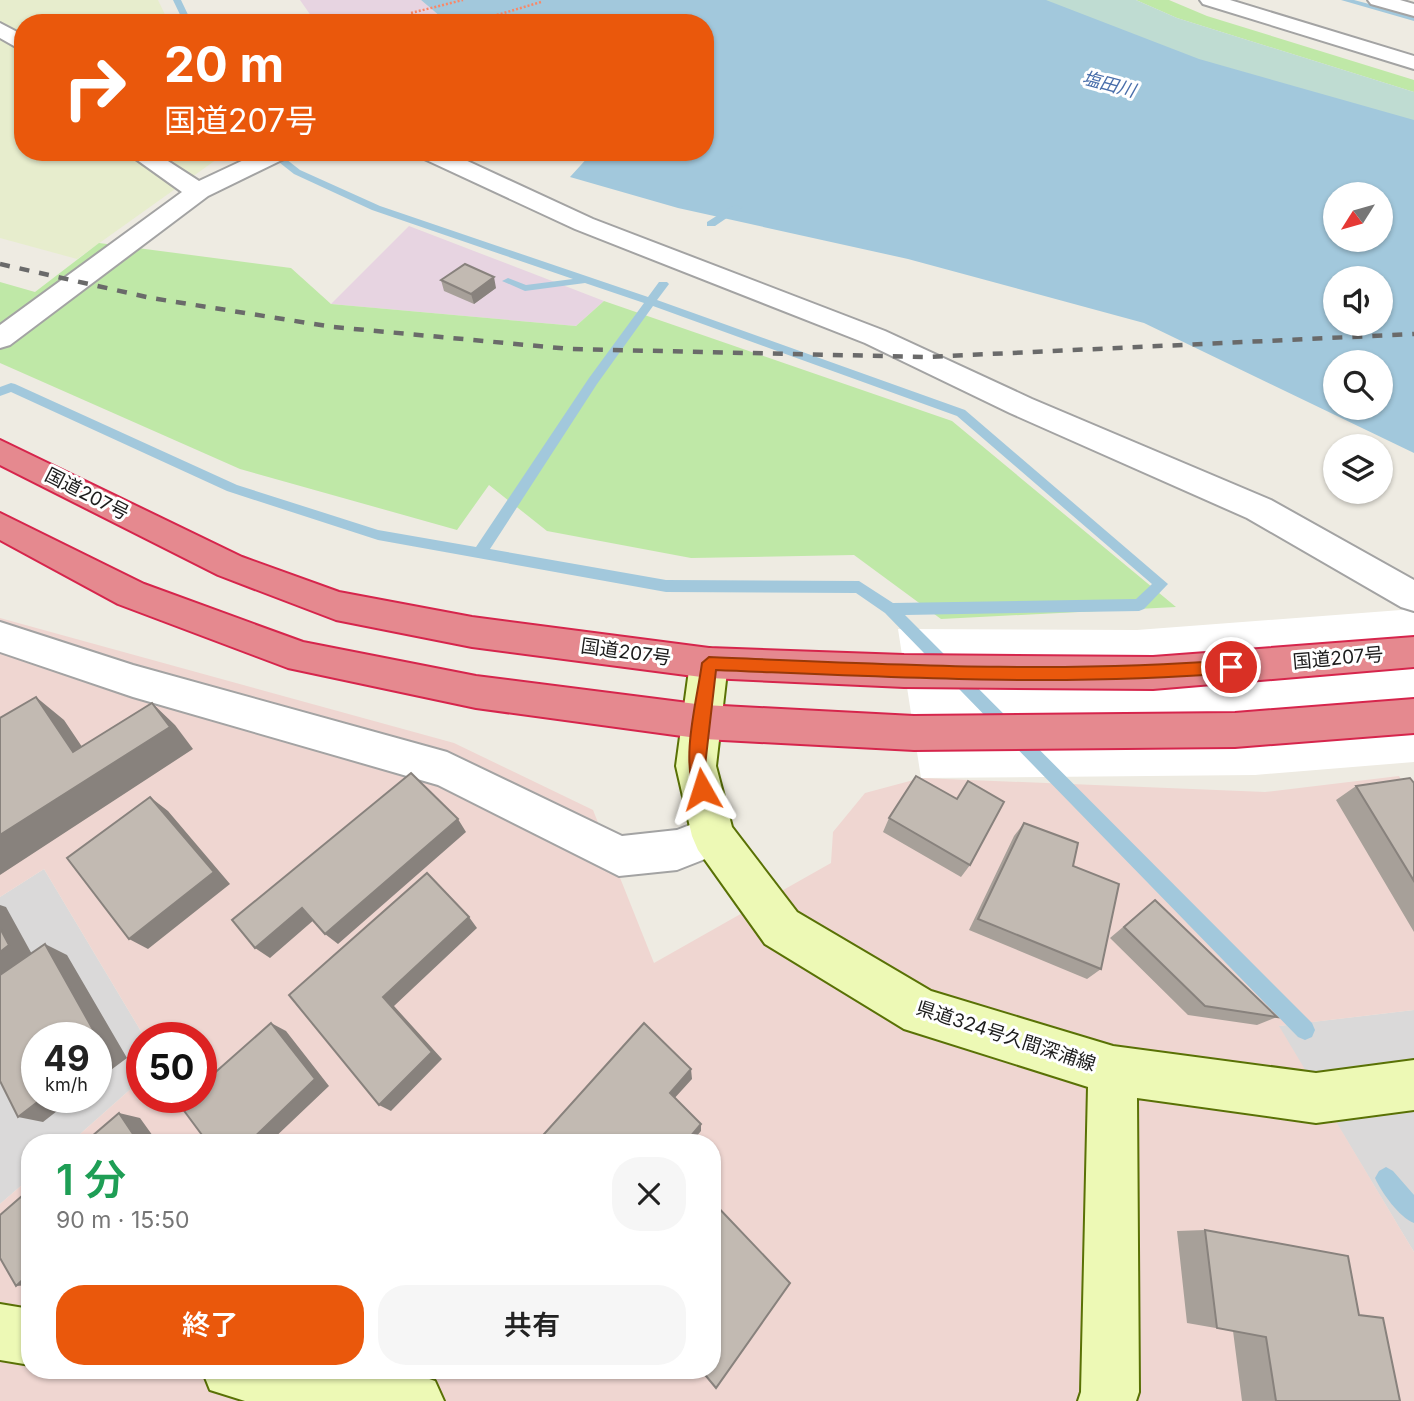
<!DOCTYPE html>
<html lang="ja">
<meta charset="utf-8">
<style>
:root{--surface:#fff;--page:#f6f6f6;--text:#222;--muted:#767676;--accent:#ea580c}
body{margin:0;font-family:Inter,"Noto Sans JP",sans-serif;background:var(--page);color:var(--text);height:100vh;display:flex;flex-direction:column;font-size:26px;white-space:nowrap}
*{box-sizing:border-box;margin:0}
p{font-size:23px;color:var(--muted)}
.icon{flex:none;width:38px;height:38px;fill:none;stroke:currentColor;stroke-width:2;stroke-linecap:round;stroke-linejoin:round}
.map{position:relative;flex:1;overflow:hidden}
.sheet{position:absolute;left:21px;top:1134px;width:700px;height:245px;display:flex;flex-direction:column;background:var(--surface);border-radius:28px;box-shadow:0 2px 5px #0004}
.sheet>*{flex:none}
.guide{position:absolute;left:14px;top:14px;width:700px;height:147px;border-radius:28px;box-shadow:0 2px 5px #0004;background:#ea580c;color:#fff;overflow:hidden}
.needle{width:46px;rotate:233deg}
.controls{position:absolute;left:1323px;top:182px;display:grid;gap:14px}
.controls a{display:grid;place-items:center;width:70px;height:70px;border-radius:50%;background:var(--surface);box-shadow:0 2px 5px #0004;font-size:35px}
.speed{position:absolute;left:21px;top:1022px;display:flex;gap:14px;font-size:35px;font-weight:700;text-align:center}
.speed>*{display:grid;place-content:center;width:91px;height:91px;border-radius:50%;background:var(--surface);box-shadow:0 2px 5px #0004;line-height:1}
.speed small{font-size:18px;font-weight:400}
.speed .limit{border:10px solid #d22;background:#fff;color:#111}
.pin{position:absolute;display:grid;place-items:center;width:60px;height:60px;color:#fff;margin:-30px;border:4px solid #fff;border-radius:50%;box-shadow:0 2px 7px #0007}
.me{position:absolute;width:77px;margin:-38px;rotate:354deg;stroke-linejoin:round;filter:drop-shadow(0 0 5px #0008)}
.turn{display:flex;align-items:center;gap:24px;height:147px;padding:0 35px;font-size:32px}
.turn .icon{width:91px;height:91px;stroke-width:2.5}
.turn b{display:block;font-size:49px;line-height:60px}
.round{display:grid;place-items:center;flex:none;width:74px;height:74px;border-radius:28px;background:var(--page)}
.summary{display:flex;align-items:center;justify-content:space-between;height:119px;padding:0 35px}
h1{font-size:42px;font-weight:600;line-height:52px;color:#1e9e55}
.cta{display:flex;gap:14px;margin-top:auto;padding:14px 35px}
.cta a{flex:1;height:80px;border-radius:28px;background:var(--accent);color:#fff;font-size:28px;font-weight:600;line-height:80px;text-align:center}
.cta a+a{background:var(--page);color:var(--text)}
.map>svg:first-child{display:block}
.residential{fill:#dad9d9;fill-rule:evenodd}
.commercial{fill:#efd6d1}
.industrial{fill:#e7d4e1}
.farmland{fill:#e7edcd}
.grass{fill:#bfe8a7}
.wetland{fill:#bfdcd2}
.water{fill:#a2c8dc;fill-rule:evenodd}
.pier{fill:#fff}
.lines{fill:none;stroke-linecap:round;stroke-linejoin:round}
.stream{fill:#a2c8dc;fill-rule:evenodd}
.street-casing{stroke:#a3a3a3;stroke-width:4}
.secondary-casing{stroke:#597105;stroke-width:4}
.highway-casing{stroke:#d6254c;stroke-width:4}
.path{stroke:#f98868;stroke-width:2.5;stroke-dasharray:2 2;stroke-linecap:butt}
.street{fill:#fff;fill-rule:evenodd}
.secondary{fill:#edf9b5;fill-rule:evenodd}
.highway{fill:#e5898f;fill-rule:evenodd}
.rail{stroke:#6a6a6a;stroke-width:4.5;stroke-dasharray:10 10;stroke-linecap:butt}
.wall{fill:#a7a099}
.shaded-wall{fill:#88827d}
.building{fill:#c2bab2;stroke:#88827d;stroke-width:2}
.route{fill:#ea580c;stroke:#983908;stroke-width:2}
.labels{text-anchor:middle;dominant-baseline:central;stroke-width:6;stroke-linejoin:round;paint-order:stroke}
.far-water-label{font-size:18px;font-style:italic;fill:#4a6fab;stroke:#fff}
.street-label{font-size:19px;fill:#1c1c1c;stroke:#fff}
</style>
<div class="map">
<svg width="1414" height="1401" viewBox="0 0 1414 1401">
<rect width="100%" height="100%" fill="#eeebe2"/>
<path class="residential" d="M 44,869 L 145,1038 L 142,1038 L 142,1079 L 70,1143 L 30,1143 L 30,1178 L 0,1204 L 0,897 ZM 37,1038 L 96,1038 L 96,1097 L 37,1097 Z
M 1414,1010 L 1414,1252 L 1278,1026 Z"/>
<path class="commercial" d="M 0,618 L 454,743 L 593,810 L 654,963 L 831,863 L 833,832 L 865,793 L 921,778 L 1265,792 L 1399,776 L 1414,801 L 1414,1010 L 1279,1026 L 1414,1252 L 1414,1401 L 0,1401 L 0,1204 L 30,1178 L 30,1370 L 712,1370 L 712,1143 L 70,1143 L 142,1079 L 142,1097 L 201,1097 L 201,1038 L 145,1038 L 44,869 L 0,897 Z"/>
<path class="industrial" d="M 300,0 L 421,0 L 448,23 L 316,23 Z
M 409,226 L 604,301 L 576,326 L 331,304 Z"/>
<path class="farmland" d="M 0,0 L 158,0 L 169,23 L 23,23 L 23,152 L 227,152 L 77,259 L 0,238 Z"/>
<path class="grass" d="M 1136,0 L 1169,0 L 1207,16 L 1414,80 L 1414,92 L 1177,18 Z
M 99,243 L 291,268 L 331,304 L 576,326 L 604,301 L 952,421 L 1176,607 L 941,619 L 854,555 L 691,558 L 547,531 L 489,485 L 457,530 L 240,469 L 0,363 L 0,282 L 35,292 Z"/>
<path class="wetland" d="M 913,0 L 1136,0 L 1177,18 L 1414,92 L 1414,147 Z"/>
<path class="water" d="M 421,0 L 1046,0 L 1199,59 L 1414,120 L 1414,453 L 1144,323 L 908,259 L 678,208 L 570,177 L 590,155 L 589,152 L 705,152 L 705,23 L 448,23 ZM 1335,194 L 1381,194 L 1381,240 L 1335,240 ZM 1335,278 L 1381,278 L 1381,324 L 1335,324 ZM 1335,362 L 1381,362 L 1381,408 L 1335,408 Z"/>
<path class="pier" d="M 1414,609 L 1414,762 L 1255,775 L 921,778 L 898,629 L 1137,630 Z"/>
<g class="lines">
<path class="stream" d="M 173,0 L 181,0 L 192,23 L 184,23 Z
M 1341,0 L 1354,0 L 1414,16 L 1414,21 Z
M 266,152 L 277,152 L 300,170 L 380,206 L 648,297 L 659,282 L 667,282 L 669,284 L 657,300 L 965,410 L 1168,584 L 1144,609 L 1139,611 L 905,615 L 1312,1023 L 1315,1030 L 1312,1037 L 1305,1040 L 1298,1037 L 885,613 L 856,593 L 666,592 L 378,540 L 227,491 L 11,392 L 0,396 L 0,387 L 11,383 L 15,384 L 237,485 L 378,530 L 476,547 L 589,378 L 644,303 L 585,283 L 525,291 L 502,281 L 508,278 L 526,285 L 573,279 L 372,210 L 294,174 ZM 653,306 L 957,416 L 1152,584 L 1136,599 L 893,603 L 859,581 L 666,580 L 490,549 L 597,384 Z
M 734,205 L 743,207 L 715,226 L 707,226 L 707,222 Z
M 1386,1167 L 1393,1171 L 1414,1195 L 1414,1223 C 1399,1217 1382,1193 1375,1178 L 1379,1171 Z"/>
<defs>
<path id="street" d="M 1200,0 L 1230,0 L 1414,56 L 1414,69 L 1203,4 Z
M 1368,0 L 1400,0 L 1414,4 L 1414,16 L 1371,4 Z
M 0,23 L 23,35 L 23,51 L 0,38 Z
M 126,152 L 154,152 L 199,181 L 261,152 L 292,152 L 288,157 L 208,196 L 10,345 L 0,348 L 0,325 L 182,192 Z
M 416,152 L 448,152 L 593,219 L 885,331 L 1032,399 L 1271,500 L 1414,580 L 1414,611 L 1401,607 L 1247,518 L 1010,413 L 865,343 L 575,229 L 420,157 Z
M 0,622 L 133,665 L 447,752 L 622,836 L 677,830 L 713,816 L 728,822 L 734,836 L 728,850 L 677,870 L 619,876 L 438,785 L 133,697 L 0,652 Z"/>
<path id="secondary" d="M 709,648 L 722,652 L 728,663 L 716,766 L 732,827 L 797,912 L 931,991 L 1113,1046 L 1316,1073 L 1414,1060 L 1414,1110 L 1316,1123 L 1137,1098 L 1139,1392 L 1136,1401 L 1078,1401 L 1081,1392 L 1088,1087 L 904,1029 L 765,944 L 698,850 L 692,836 L 676,766 L 690,663 L 696,652 Z
M 0,1304 L 30,1309 L 30,1365 L 0,1360 Z
M 202,1370 L 404,1370 L 435,1381 L 444,1401 L 245,1401 L 210,1390 Z"/>
<path id="highway" d="M 0,440 L 242,557 L 339,592 L 472,617 L 709,648 L 904,655 L 1153,657 L 1414,637 L 1414,667 L 1153,689 L 904,687 L 709,678 L 472,647 L 336,620 L 218,575 L 0,465 Z
M 0,513 L 144,584 L 303,642 L 476,676 L 704,705 L 914,716 L 1235,713 L 1414,699 L 1414,733 L 1235,747 L 914,750 L 704,739 L 476,708 L 288,668 L 118,604 L 0,540 Z"/>
</defs>
<use href="#street" class="street-casing"/>
<use href="#secondary" class="secondary-casing"/>
<use href="#highway" class="highway-casing"/>
<path class="path" d="M 411,13 L 463,0
M 470,23 L 541,2"/>
<use href="#street" class="street"/>
<use href="#secondary" class="secondary"/>
<use href="#highway" class="highway"/>
<path class="rail" d="M 0,264 L 151,298 L 333,327 L 570,349 L 926,357 L 1414,334"/>
</g>
<path class="wall" d="M 441,280 L 496,288 L 474,304 L 444,291 Z
M 1414,783 L 1414,932 L 1336,800 L 1356,786 Z
M 889,818 L 970,865 L 961,877 L 883,832 Z
M 1024,823 L 1073,866 L 1101,969 L 1087,979 L 969,930 L 1014,836 Z
M 1155,900 L 1277,1017 L 1257,1025 L 1188,1015 L 1110,938 Z
M 1205,1230 L 1359,1315 L 1400,1401 L 1242,1401 L 1233,1331 L 1187,1323 L 1177,1231 Z"/>
<path class="shaded-wall" d="M 494,277 L 496,288 L 474,304 L 471,294 Z
M 36,697 L 64,720 L 99,772 L 152,703 L 175,725 L 193,749 L 0,875 L 0,835 L 73,752 Z
M 150,797 L 168,811 L 230,884 L 148,949 L 129,939 Z
M 458,819 L 466,832 L 338,944 L 325,934 Z
M 0,905 L 6,907 L 33,956 L 0,979 Z
M 302,908 L 315,919 L 270,958 L 255,948 Z
M 469,917 L 477,928 L 394,1006 L 442,1059 L 391,1111 L 379,1105 L 383,997 Z
M 45,944 L 67,955 L 127,1058 L 96,1081 L 96,1057 Z
M 271,1023 L 286,1031 L 329,1086 L 269,1143 L 248,1143 Z
M 691,1069 L 692,1079 L 672,1101 L 670,1093 Z
M 44,1097 L 75,1097 L 43,1122 L 18,1117 Z
M 119,1113 L 140,1118 L 158,1143 L 139,1143 Z
M 701,1124 L 701,1131 L 691,1143 L 685,1143 Z
M 30,1273 L 30,1285 L 16,1286 Z"/>
<path class="building" d="M 465,264 L 494,277 L 471,294 L 441,280 Z
M 36,697 L 73,752 L 152,703 L 170,727 L 0,835 L 0,718 Z
M 411,773 L 458,819 L 325,934 L 302,908 L 255,948 L 232,920 Z
M 916,776 L 957,799 L 968,781 L 1004,802 L 970,865 L 889,818 Z
M 1410,778 L 1414,783 L 1414,881 L 1356,786 Z
M 150,797 L 214,872 L 129,939 L 67,858 Z
M 1024,823 L 1078,843 L 1073,866 L 1119,884 L 1101,969 L 978,919 Z
M 427,873 L 469,917 L 383,997 L 432,1052 L 379,1105 L 289,995 Z
M 1155,900 L 1277,1017 L 1205,1006 L 1124,927 Z
M 0,928 L 9,945 L 0,952 Z
M 45,944 L 105,1051 L 96,1057 L 96,1038 L 37,1038 L 37,1097 L 44,1097 L 18,1117 L 0,1081 L 0,975 Z
M 271,1023 L 315,1079 L 248,1143 L 208,1143 L 179,1104 L 187,1097 L 201,1097 L 201,1085 Z
M 644,1023 L 691,1069 L 670,1093 L 701,1124 L 685,1143 L 536,1143 Z
M 119,1113 L 139,1143 L 84,1143 Z
M 30,1189 L 30,1273 L 16,1286 L 0,1258 L 0,1215 Z
M 712,1201 L 790,1283 L 716,1388 L 701,1370 L 712,1370 Z
M 1205,1230 L 1348,1256 L 1359,1315 L 1383,1318 L 1400,1401 L 1276,1401 L 1266,1337 L 1217,1328 Z"/>
<path class="route" d="M 709,657 C 883,664 1058,674 1231,660 L 1239,667 L 1231,673 C 1060,687 887,677 716,670 L 705,766 L 710,789 L 708,795 L 702,797 L 696,795 C 680,760 697,701 702,663 Z"/>
<g class="labels">
<g class="far-water-label">
<text transform="translate(1109 84) rotate(15)">塩田川</text>
</g>
<g class="street-label">
<text transform="translate(87 494) rotate(27)">国道207号</text>
<text transform="translate(626 652) rotate(8)">国道207号</text>
<text transform="translate(1338 658) rotate(-5)">国道207号</text>
<text transform="translate(1006 1036) rotate(18)">県道324号久間深浦線</text>
</g>
</g>
</svg>
<div class="controls">
<a><svg class="needle" viewBox="-14 -14 28 28"><path d="M0-13l5 13h-10z" fill="#e53935"/><path d="M0 13l5-13h-10z" fill="#767676"/></svg></a>
<a><svg class="icon" aria-label="sound" viewBox="0 0 24 24"><path d="M4 9h4l5-4v14l-5-4H4zM17 9q2 3 0 6"/></svg></a>
<a><svg class="icon" aria-label="search" viewBox="0 0 24 24"><circle cx="10" cy="10" r="6"/><path d="M15 15l6 6"/></svg></a>
<a><svg class="icon" aria-label="layers" viewBox="0 0 24 24"><path d="M12 4l9 5-9 5-9-5zM3 14l9 5 9-5"/></svg></a>
</div>
<div class="speed"><div>49<small>km/h</small></div><div class="limit">50</div></div>
<div class="pin" style="left:1231px;top:667px;background:#d93025"><svg class="icon" aria-label="arrive" viewBox="0 0 24 24"><path d="M6 21V4h12l-3 4 3 4H6"/></svg></div>
<svg class="me" style="left:702px;top:789px" viewBox="-20 -20 40 40"><path d="M0-17L14 15 0 8-14 15z" fill="#ea580c" stroke="#fff" stroke-width="4"/></svg>
<div class="guide">
<div class="turn"><svg class="icon" aria-label="right" viewBox="0 0 24 24"><path d="M7 20v-9h11M14 6l5 5-5 5"/></svg><div><b>20 m</b>国道207号</div></div>
</div>
<section class="sheet">
<div class="summary"><div><h1>1 分</h1><p>90 m · 15:50</p></div><a class="round"><svg class="icon" aria-label="close" viewBox="0 0 24 24"><path d="M6 6l12 12M18 6L6 18"/></svg></a></div>
<div class="cta"><a>終了</a><a>共有</a></div>
</section>
</div>
